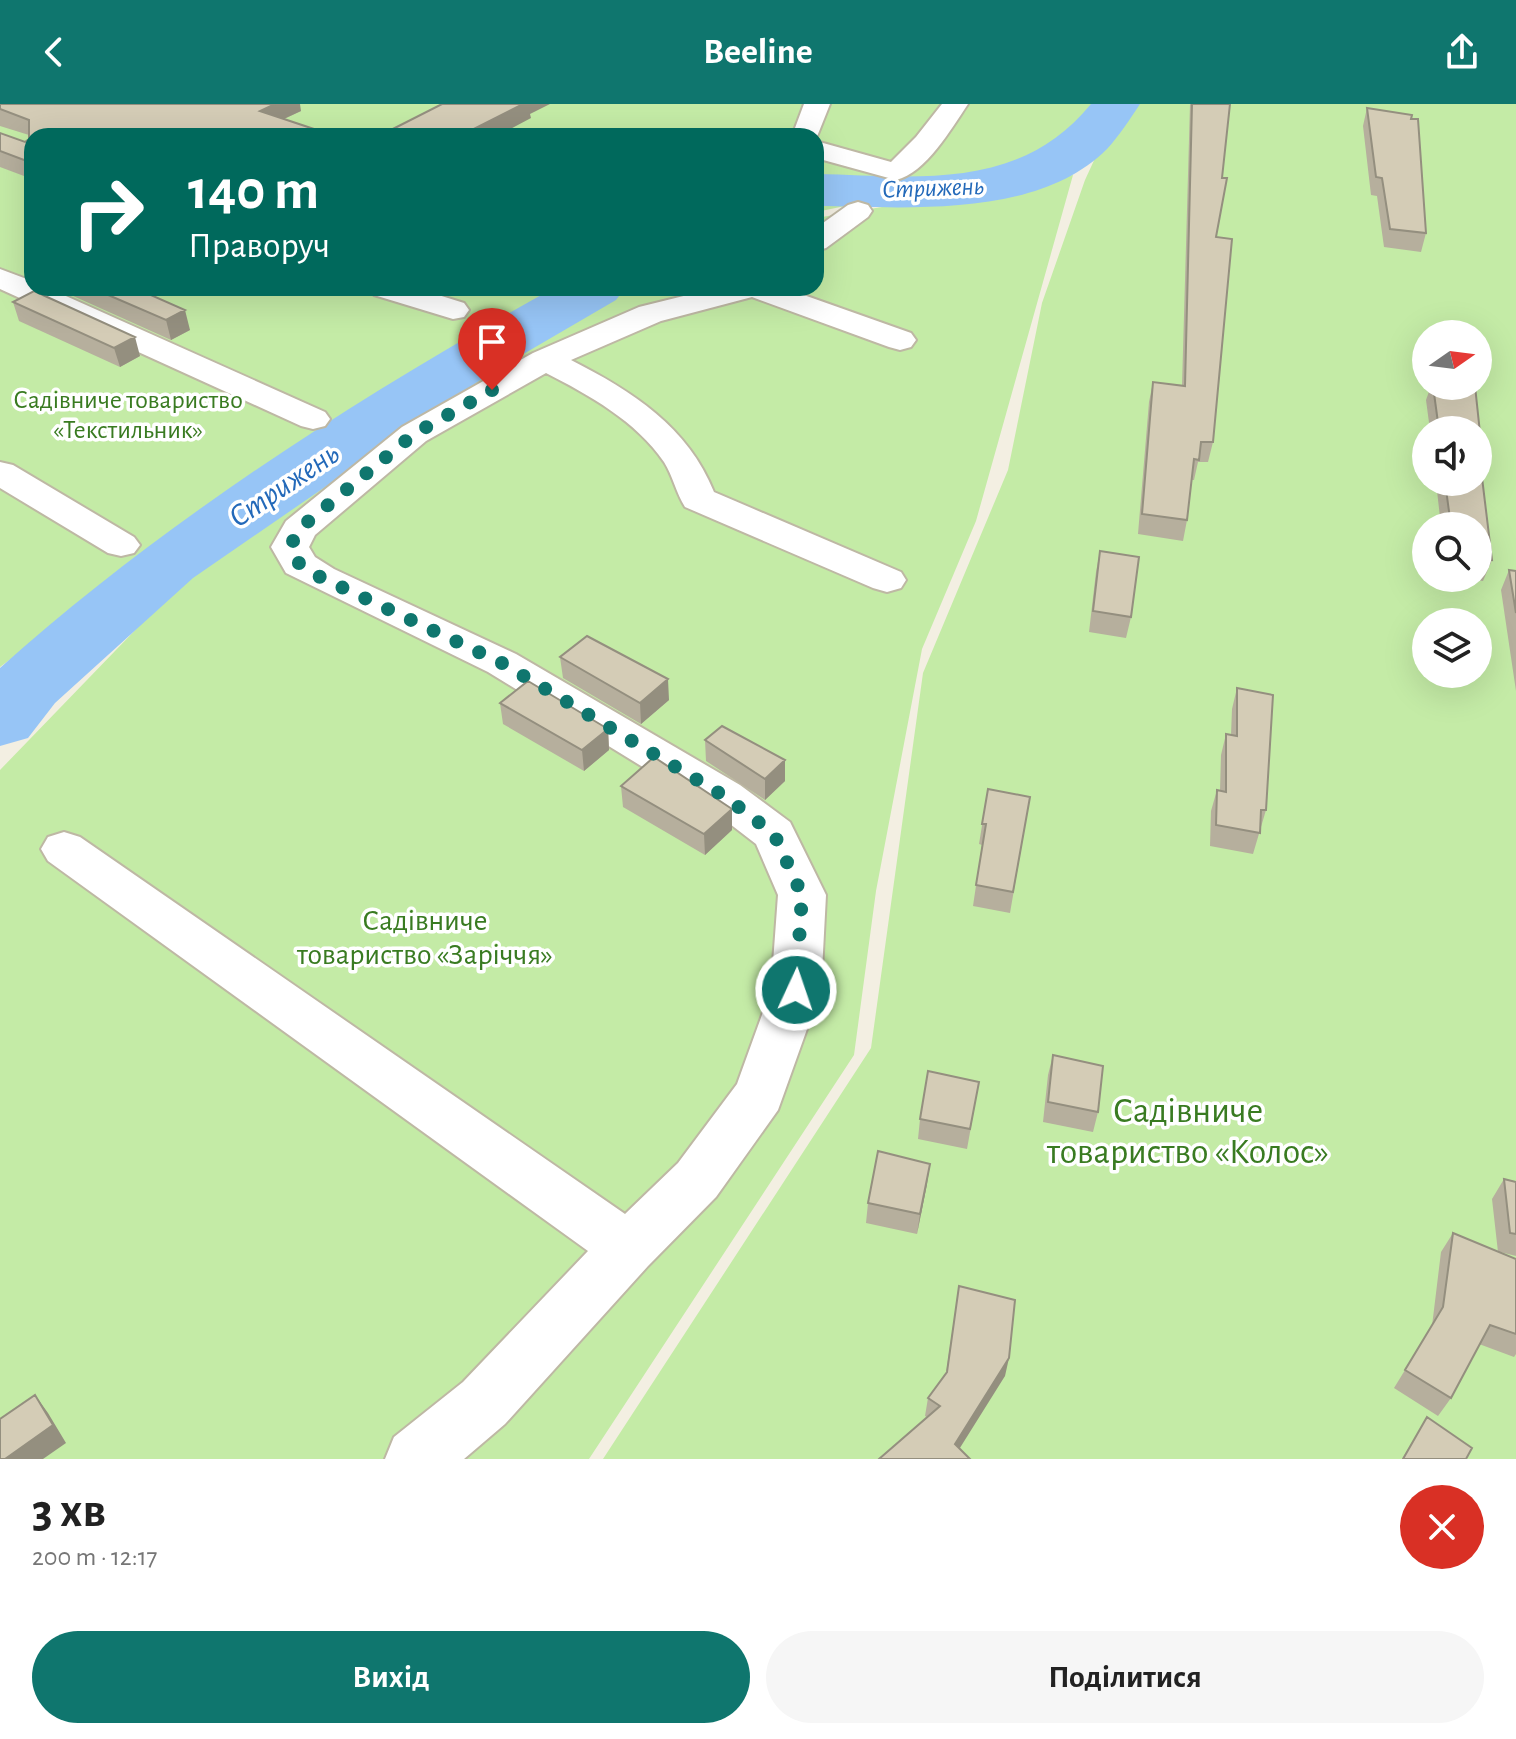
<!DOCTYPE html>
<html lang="uk">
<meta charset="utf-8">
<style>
:root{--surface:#fff;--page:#f6f6f6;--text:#222;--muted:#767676;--accent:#0f766e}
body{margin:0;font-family:"Alegreya Sans",sans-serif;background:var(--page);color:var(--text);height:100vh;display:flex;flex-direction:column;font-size:30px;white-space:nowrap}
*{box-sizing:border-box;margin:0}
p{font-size:26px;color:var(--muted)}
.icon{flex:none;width:44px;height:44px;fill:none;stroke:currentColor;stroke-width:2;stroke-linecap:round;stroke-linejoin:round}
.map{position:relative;height:1355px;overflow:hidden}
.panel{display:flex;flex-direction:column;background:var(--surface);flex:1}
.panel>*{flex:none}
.top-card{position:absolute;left:24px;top:24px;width:800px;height:168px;border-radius:24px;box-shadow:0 8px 32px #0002;background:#00695c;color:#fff;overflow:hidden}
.needle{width:52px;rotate:76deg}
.buttons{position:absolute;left:1412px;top:216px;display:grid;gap:16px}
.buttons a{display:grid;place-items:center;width:80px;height:80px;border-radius:50%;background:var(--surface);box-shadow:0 8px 32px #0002;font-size:40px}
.pin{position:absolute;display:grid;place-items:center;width:68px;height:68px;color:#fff;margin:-82px -34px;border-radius:50% 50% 50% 0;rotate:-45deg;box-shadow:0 0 8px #0007}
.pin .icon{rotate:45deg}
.me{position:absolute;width:88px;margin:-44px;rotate:3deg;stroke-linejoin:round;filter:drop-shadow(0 0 6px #0008)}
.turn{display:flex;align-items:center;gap:28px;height:168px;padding:0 32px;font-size:36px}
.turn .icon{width:104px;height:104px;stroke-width:2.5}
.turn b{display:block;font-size:56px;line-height:68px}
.round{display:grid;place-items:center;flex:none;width:84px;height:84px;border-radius:42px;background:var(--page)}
.summary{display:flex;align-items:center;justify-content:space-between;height:136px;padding:0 32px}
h1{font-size:48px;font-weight:700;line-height:60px}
.button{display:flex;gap:16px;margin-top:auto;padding:16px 32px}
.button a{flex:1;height:92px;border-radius:48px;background:var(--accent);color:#fff;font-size:32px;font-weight:700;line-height:92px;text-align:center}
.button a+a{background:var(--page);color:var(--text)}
header{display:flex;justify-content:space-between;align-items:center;height:104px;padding:0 32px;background:var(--accent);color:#fff;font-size:36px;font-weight:700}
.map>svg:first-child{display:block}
.green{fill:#c4eba6;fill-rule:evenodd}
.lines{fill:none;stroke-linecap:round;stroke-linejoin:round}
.river{fill:#97c5f6;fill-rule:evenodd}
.minor-casing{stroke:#beb8a4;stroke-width:4}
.minor{fill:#fff;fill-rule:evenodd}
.wall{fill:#b6af9d}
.shaded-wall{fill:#948f7f}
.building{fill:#d4ccb6;stroke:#948f7f;stroke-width:2}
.route{stroke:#0f766e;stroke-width:14;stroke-dasharray:0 25.2}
.labels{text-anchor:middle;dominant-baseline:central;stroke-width:7;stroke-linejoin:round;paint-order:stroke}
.far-water-label{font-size:26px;font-style:italic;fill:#2369b9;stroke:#fff}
.far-park-label{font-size:26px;fill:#397b21;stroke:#fff}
.park-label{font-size:30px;fill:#397b21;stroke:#fff}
.water-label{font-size:32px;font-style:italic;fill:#2369b9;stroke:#fff}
.near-park-label{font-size:36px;fill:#397b21;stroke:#fff}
</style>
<header><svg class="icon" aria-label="back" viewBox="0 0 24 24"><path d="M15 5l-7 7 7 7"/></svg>Beeline<svg class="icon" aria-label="share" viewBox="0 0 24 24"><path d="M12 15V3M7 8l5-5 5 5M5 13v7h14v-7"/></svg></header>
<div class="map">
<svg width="1516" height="1355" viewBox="0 0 1516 1355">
<rect width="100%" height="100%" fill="#f3efe2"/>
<path class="green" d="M 0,0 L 1105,0 L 1091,25 L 1011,68 L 816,108 L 816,32 L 32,32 L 32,184 L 559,184 L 182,427 L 0,563 Z
M 1120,0 L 1516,0 L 1516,1355 L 603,1355 L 871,944 L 923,569 L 1008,366 L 1042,199 L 1085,76 ZM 1426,230 L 1478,230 L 1478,282 L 1426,282 ZM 1426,326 L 1478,326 L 1478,378 L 1426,378 ZM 1426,422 L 1478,422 L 1478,474 L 1426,474 ZM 1426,518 L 1478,518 L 1478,570 L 1426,570 Z
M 1073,71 L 976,417 L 922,545 L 876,787 L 854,951 L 589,1355 L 0,1355 L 0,666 L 201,458 L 430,297 L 631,184 L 816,184 L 816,114 Z"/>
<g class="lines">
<path class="river" d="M 1091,0 L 1140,0 C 1130,15 1119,32 1107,45 C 1037,115 907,103 816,102 L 816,70 C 918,72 1019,88 1091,0 Z
M 554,184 L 625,184 L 616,196 L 489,270 L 193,474 L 55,599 L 28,634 L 0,642 L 0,564 C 164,417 361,291 554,184 Z"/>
<defs>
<path id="minor" d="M 804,0 L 830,0 L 816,35 L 816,32 L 792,32 Z
M 942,0 L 968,0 C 951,25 926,69 896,76 L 816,54 L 816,37 L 891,58 L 916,33 Z
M 858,98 L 868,101 L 872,107 L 868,113 L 826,144 L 816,147 L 816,124 L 848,101 Z
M 0,165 L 32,177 L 32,184 L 48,184 L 325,308 L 330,315 L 325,322 L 313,325 L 301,322 L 0,185 Z
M 370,184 L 416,184 L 464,199 L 469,206 L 464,213 L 453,215 L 374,191 Z
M 716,184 L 784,184 L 911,229 L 916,236 L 911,243 L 900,246 L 889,243 L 752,193 L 661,217 L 571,256 C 632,287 688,323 714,388 L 901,468 L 906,476 L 901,484 L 887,488 L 873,484 L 685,403 C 676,389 673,372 664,358 C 636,317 589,291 546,269 L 426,337 L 315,431 L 309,443 L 315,453 L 334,465 L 516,550 L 740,681 L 790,718 L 826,791 L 821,886 L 778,1006 L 716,1093 L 648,1162 L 505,1320 L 464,1355 L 385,1355 L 394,1333 L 463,1278 L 588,1147 L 48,757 L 41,745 L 48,733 L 64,728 L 80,733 L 625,1110 L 678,1059 L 737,980 L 771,886 L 778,791 L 756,740 L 708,703 L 488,568 L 286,469 L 271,443 L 286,417 L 402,323 L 533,249 L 639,203 Z
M 0,358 L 13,361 L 134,433 L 140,441 L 134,449 L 121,452 L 108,449 L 0,384 Z"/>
</defs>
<use href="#minor" class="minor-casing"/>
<use href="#minor" class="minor"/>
</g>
<path class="wall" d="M 0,0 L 301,7 L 284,15 L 32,32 L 32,75 L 0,63 L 0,29 L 25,38 L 29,35 L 29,31 L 0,22 Z
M 1190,0 L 1230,0 L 1216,133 L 1213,338 L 1208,358 L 1198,358 L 1194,376 L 1191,376 L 1187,416 L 1183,437 L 1138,430 L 1149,298 L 1153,278 L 1182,282 Z
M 1367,4 L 1411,15 L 1426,129 L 1421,148 L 1384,143 L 1377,92 L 1371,91 L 1363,22 Z
M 69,184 L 135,184 L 190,226 L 171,236 L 71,191 Z
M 13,198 L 140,252 L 120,263 L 19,217 Z
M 1431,282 L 1475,282 L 1483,357 L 1481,363 L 1492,456 L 1483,477 L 1462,474 L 1478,474 L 1478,422 L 1441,422 L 1436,378 L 1478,378 L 1478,326 L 1430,326 L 1426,296 Z
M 1100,447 L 1131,513 L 1126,534 L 1089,528 L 1096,468 Z
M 1509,466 L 1516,467 L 1516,587 L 1501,486 Z
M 560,553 L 669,596 L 641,620 L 563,574 Z
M 1237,584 L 1266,706 L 1253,750 L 1210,742 L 1211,707 L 1217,686 L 1220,687 L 1221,651 L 1226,630 L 1231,631 L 1232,605 Z
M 500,599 L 608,625 L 609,646 L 584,667 L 503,620 Z
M 705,636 L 785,677 L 765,696 L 706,657 Z
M 621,682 L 732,705 L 732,726 L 705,751 L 623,703 Z
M 988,685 L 1030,693 L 1010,809 L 973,802 L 982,741 L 979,740 Z
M 1053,951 L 1098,1008 L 1093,1028 L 1043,1018 L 1048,971 Z
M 979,978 L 967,1045 L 918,1035 L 920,1015 Z
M 1504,1075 L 1516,1078 L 1516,1152 L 1500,1148 L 1516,1155 L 1516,1250 L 1514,1253 L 1479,1240 L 1451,1294 L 1438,1312 L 1394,1284 L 1432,1222 L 1441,1148 L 1453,1129 L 1498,1148 L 1492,1095 Z
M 927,1080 L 917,1130 L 866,1119 L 868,1099 Z
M 959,1182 L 1005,1272 L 927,1313 L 925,1312 L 928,1294 L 946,1269 Z
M 1427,1313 L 1466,1355 L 1402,1355 Z"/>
<path class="shaded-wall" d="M 275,0 L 300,0 L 301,7 L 264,24 L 260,7 Z
M 523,0 L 550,0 L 530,10 L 531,14 L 497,32 L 460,32 Z
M 185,206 L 190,226 L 171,236 L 166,216 Z
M 135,233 L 140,252 L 120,263 L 114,244 Z
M 668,575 L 669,596 L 641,620 L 640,599 Z
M 608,625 L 609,646 L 584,667 L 582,646 Z
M 785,656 L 785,677 L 765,696 L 765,675 Z
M 732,705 L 732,726 L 705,751 L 704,730 Z
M 930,1060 L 927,1080 L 917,1130 L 920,1110 Z
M 1009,1254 L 1005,1272 L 953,1355 L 955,1340 Z
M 35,1291 L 48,1309 L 66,1339 L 43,1355 L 5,1355 Z"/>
<path class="building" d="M 0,0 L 275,0 L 260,7 L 335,32 L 32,32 L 32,59 L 0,47 L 0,29 L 25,38 L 29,35 L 29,16 L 0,5 Z
M 442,0 L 523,0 L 460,32 L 379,32 Z
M 1192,0 L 1230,0 L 1222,74 L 1227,74 L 1216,133 L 1232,135 L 1213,338 L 1201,338 L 1199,356 L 1194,355 L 1187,416 L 1142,410 L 1153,278 L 1185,282 Z
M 1367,4 L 1412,11 L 1411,15 L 1418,15 L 1426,129 L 1390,125 L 1382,74 L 1376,73 Z
M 92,184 L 135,184 L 185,206 L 166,216 Z
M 34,187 L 135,233 L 114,244 L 13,198 Z
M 1433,282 L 1475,282 L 1483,357 L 1480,357 L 1492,456 L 1478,454 L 1478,422 L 1451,422 L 1445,378 L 1478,378 L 1478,326 L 1439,326 Z
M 1100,447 L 1139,453 L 1131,513 L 1093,507 Z
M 1509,466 L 1516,467 L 1516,509 Z
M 587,532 L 668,575 L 640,599 L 560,553 Z
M 528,577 L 608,625 L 582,646 L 500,599 Z
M 1237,584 L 1273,591 L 1266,706 L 1261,706 L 1260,729 L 1216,721 L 1217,686 L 1226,688 L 1226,630 L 1237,632 Z
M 722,622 L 785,656 L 765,675 L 705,636 Z
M 654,653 L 732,705 L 704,730 L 621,682 Z
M 988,685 L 1030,693 L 1013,788 L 976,781 L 986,720 L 982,720 Z
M 1053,951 L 1103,962 L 1098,1008 L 1048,998 Z
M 928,967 L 979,978 L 970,1025 L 920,1015 Z
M 878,1047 L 930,1060 L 920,1110 L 868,1099 Z
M 1504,1075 L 1516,1078 L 1516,1130 L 1510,1129 Z
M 1453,1129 L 1516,1155 L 1516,1230 L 1490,1221 L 1451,1294 L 1405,1266 L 1443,1203 Z
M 959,1182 L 1015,1196 L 1009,1254 L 955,1340 L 970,1355 L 879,1355 L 940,1302 L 928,1294 L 947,1268 Z
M 35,1291 L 53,1321 L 5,1355 L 0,1355 L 0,1315 Z
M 1427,1313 L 1472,1344 L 1466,1355 L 1403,1355 Z"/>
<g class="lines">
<path class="route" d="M 492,286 L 414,330 L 299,425 L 290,443 L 300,461 L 320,473 L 502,559 L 724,692 L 774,730 L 802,791 L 796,886"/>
</g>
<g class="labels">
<g class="far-water-label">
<text transform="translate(933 84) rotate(-2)">Стрижень</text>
</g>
<g class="far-park-label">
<text x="128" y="296">Садівниче товариство<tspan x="128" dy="30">«Текстильник»</tspan></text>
</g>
<g class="park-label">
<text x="425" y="817">Садівниче<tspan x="425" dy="34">товариство «Заріччя»</tspan></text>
</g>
<g class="water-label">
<text transform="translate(284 381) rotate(-34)">Стрижень</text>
</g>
<g class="near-park-label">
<text x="1188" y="1007">Садівниче<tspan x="1188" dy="41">товариство «Колос»</tspan></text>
</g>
</g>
</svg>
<div class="buttons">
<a><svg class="needle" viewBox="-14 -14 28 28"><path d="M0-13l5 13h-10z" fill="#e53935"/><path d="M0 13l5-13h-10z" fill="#767676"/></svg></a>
<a><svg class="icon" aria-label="sound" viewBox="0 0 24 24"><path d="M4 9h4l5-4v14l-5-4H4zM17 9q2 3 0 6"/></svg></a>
<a><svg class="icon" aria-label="search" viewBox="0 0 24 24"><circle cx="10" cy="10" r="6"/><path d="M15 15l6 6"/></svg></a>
<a><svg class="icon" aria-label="layers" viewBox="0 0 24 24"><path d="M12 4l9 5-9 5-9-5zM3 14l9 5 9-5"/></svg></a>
</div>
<div class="pin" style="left:492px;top:286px;background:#d93025"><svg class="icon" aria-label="arrive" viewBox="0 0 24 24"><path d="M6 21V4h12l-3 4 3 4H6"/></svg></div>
<svg class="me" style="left:796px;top:886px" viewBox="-20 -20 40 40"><circle r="17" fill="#0f766e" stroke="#fff" stroke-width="3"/><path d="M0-11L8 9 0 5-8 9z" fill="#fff"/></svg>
<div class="top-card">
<div class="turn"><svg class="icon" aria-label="right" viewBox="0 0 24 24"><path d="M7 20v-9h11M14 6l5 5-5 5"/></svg><div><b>140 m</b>Праворуч</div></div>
</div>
</div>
<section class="panel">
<div class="summary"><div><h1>3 хв</h1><p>200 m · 12:17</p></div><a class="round" style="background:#d93025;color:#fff"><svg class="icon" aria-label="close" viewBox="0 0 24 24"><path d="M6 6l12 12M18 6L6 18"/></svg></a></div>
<div class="button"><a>Вихід</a><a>Поділитися</a></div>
</section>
